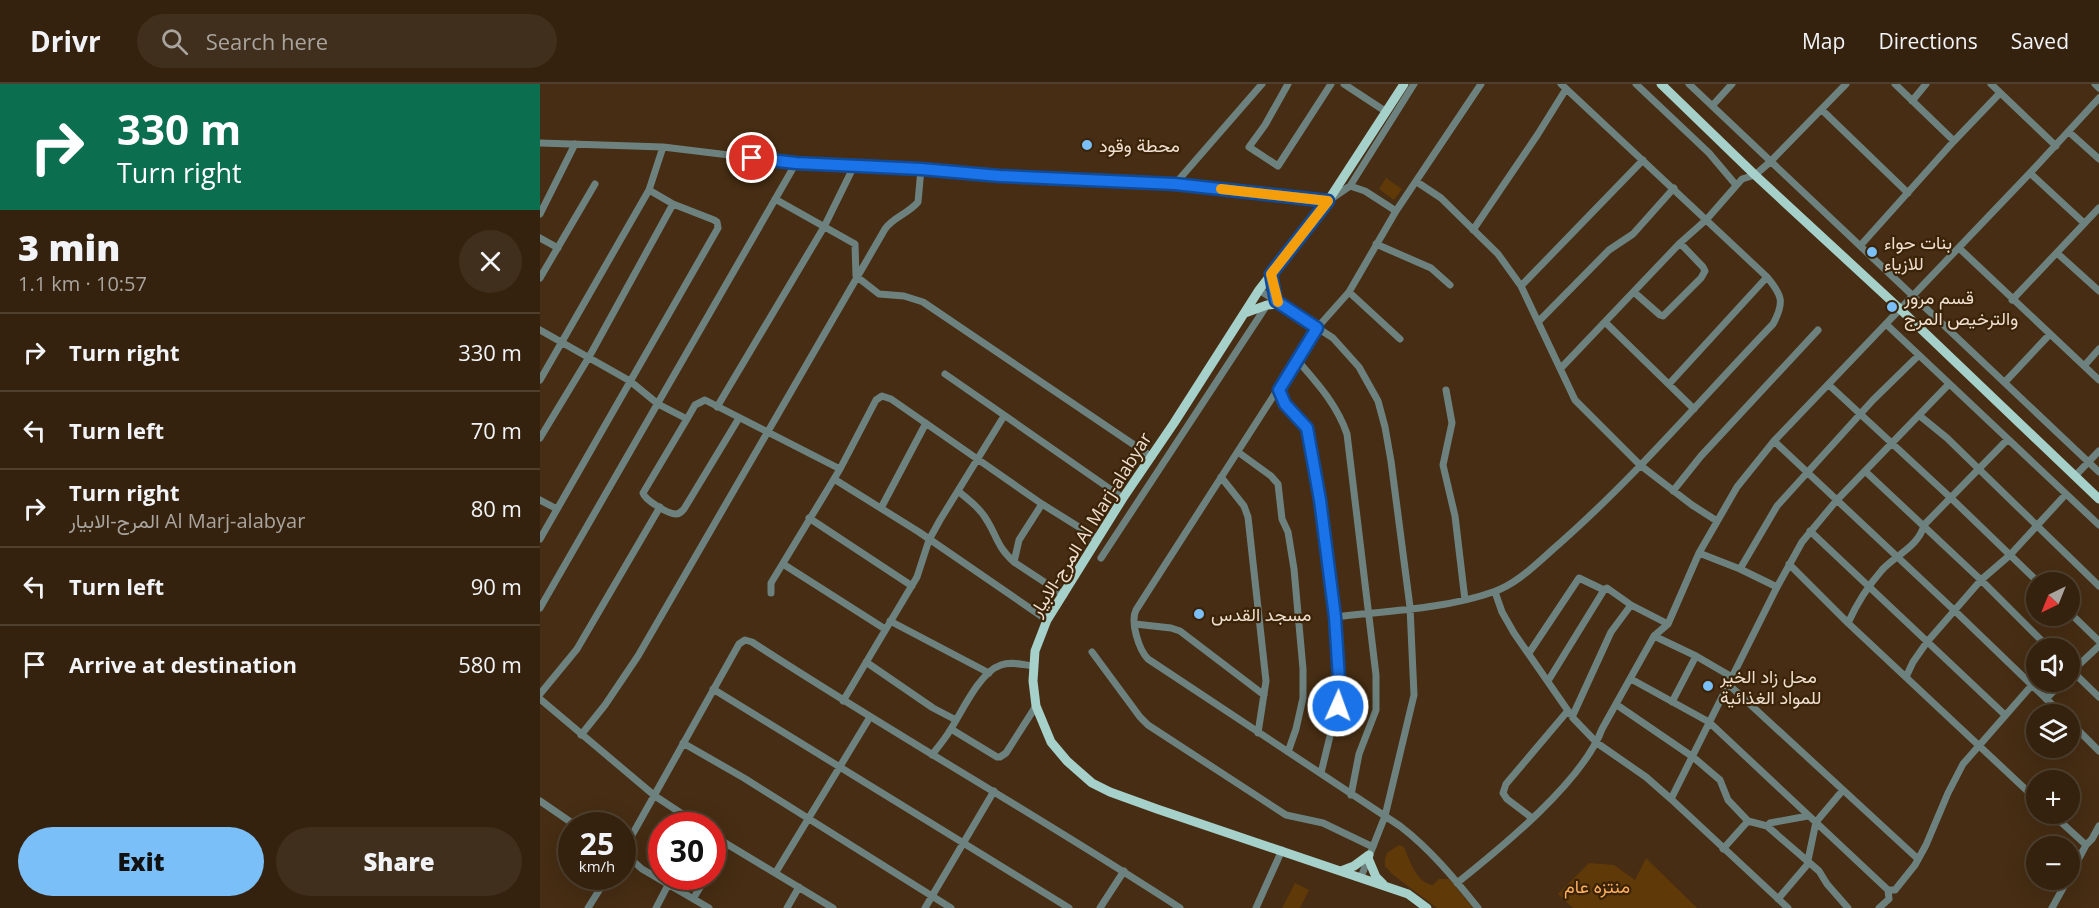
<!DOCTYPE html>
<meta charset="utf-8">
<style>
:root{--surface:#34220e;--page:#3f2f1c;--text:#f1f3f6;--muted:#a9a49e;--line:#4e3f2e;--accent:#7abff8}
body{margin:0;font-family:"Open Sans",Vazirmatn,sans-serif;background:var(--page);color:var(--text);height:100vh;display:flex;flex-direction:column;font-size:22px;white-space:nowrap}
*{box-sizing:border-box;margin:0}
p{font-size:20px;color:var(--muted)}
.icon{flex:none;width:33px;height:33px;fill:none;stroke:currentColor;stroke-width:2;stroke-linecap:round;stroke-linejoin:round}
.map{position:relative;flex:1;overflow:hidden}
.side{display:flex;flex-direction:column;background:var(--surface);width:540px}
.side>*{flex:none}
.top-card{background:#0b6e4f;color:#fff;overflow:hidden}
.needle{width:39px;rotate:223deg}
.tools{position:absolute;left:1486px;top:488px;display:grid;gap:12px}
.tools a{display:grid;place-items:center;width:54px;height:54px;border-radius:50%;background:var(--surface);box-shadow:0 6px 24px #0002,0 0 0 2px var(--line);font-size:30px}
.speed{position:absolute;left:18px;top:728px;display:flex;gap:12px;font-size:30px;font-weight:700;text-align:center}
.speed>*{display:grid;place-content:center;width:78px;height:78px;border-radius:50%;background:var(--surface);box-shadow:0 6px 24px #0002,0 0 0 2px var(--line);line-height:1}
.speed small{font-size:15px;font-weight:400}
.speed .limit{border:9px solid #d22;background:#fff;color:#111}
.pin{position:absolute;display:grid;place-items:center;width:51px;height:51px;color:#fff;margin:-26px;border:3px solid #fff;border-radius:50%;box-shadow:0 2px 6px #0007}
.me{position:absolute;width:66px;margin:-33px;rotate:2deg;stroke-linejoin:round;filter:drop-shadow(0 0 4px #0008)}
.turn{display:flex;align-items:center;gap:21px;height:126px;padding:0 18px;font-size:27px}
.turn .icon{width:78px;height:78px;stroke-width:2.5}
.turn b{display:block;font-size:42px;line-height:51px}
.round{display:grid;place-items:center;flex:none;width:63px;height:63px;border-radius:32px;background:var(--page)}
.head{display:flex;align-items:center;justify-content:space-between;height:102px;padding:0 18px}
h1{font-size:36px;font-weight:800;line-height:45px}
.cta{display:flex;gap:12px;margin-top:auto;padding:12px 18px}
.cta a{flex:1;height:69px;border-radius:36px;background:var(--accent);color:#111;font-size:24px;font-weight:800;line-height:69px;text-align:center}
.cta a+a{background:var(--page);color:var(--text)}
ul{padding:0;list-style:none}
li{display:flex;align-items:center;gap:18px;height:78px;padding:0 18px;border-top:2px solid var(--line)}
li div{flex:1}
li b{display:block;font-size:22px}
li em{font-style:normal}
header{display:flex;align-items:center;gap:36px;box-sizing:border-box;height:84px;padding:0 30px;background:var(--surface);border-bottom:2px solid var(--line)}
header strong{font-size:28px}
nav{display:flex;gap:33px;margin-inline-start:auto;font-size:21px}
.search{width:420px;height:54px;background:var(--page);display:flex;align-items:center;gap:15px;box-sizing:border-box;padding:0 21px;border-radius:33px;color:var(--muted);font-size:22px}
main{display:flex;flex:1;min-height:0}
.map>svg:first-child{display:block}
.green{fill:#603908}
.lines{fill:none;stroke-linecap:round;stroke-linejoin:round}
.minor{stroke:#6d827f;stroke-width:7}
.major{stroke:#a6d0ca;stroke-width:9}
.route-casing{stroke:#114b97;stroke-width:15}
.route{stroke:#1a73e8;stroke-width:10}
.slow{stroke:#f59e0b;stroke-width:10}
.poi-dot{fill:#7abff8;stroke:#3b2308;stroke-width:2}
.labels{text-anchor:middle;dominant-baseline:central;stroke-width:4.5;stroke-linejoin:round;paint-order:stroke}
.poi-label{font-size:18px;fill:#efdfd0;stroke:#3b2308;text-anchor:start}
.street-label{font-size:18px;fill:#efdfd0;stroke:#3b2308}
.park-label{font-size:18px;fill:#fcae5d;stroke:#3b2308}
</style>
<header>
<strong>Drivr</strong>
<div class="search"><svg class="icon" aria-label="search" viewBox="0 0 24 24"><circle cx="10" cy="10" r="6"/><path d="M15 15l6 6"/></svg>Search here</div>
<nav><a>Map</a><a>Directions</a><a>Saved</a></nav>
</header>
<main>
<section class="side">
<div class="top-card">
<div class="turn"><svg class="icon" aria-label="right" viewBox="0 0 24 24"><path d="M7 20v-9h11M14 6l5 5-5 5"/></svg><div><b>330 m</b>Turn right</div></div>
</div>
<div class="head"><div><h1>3 min</h1><p>1.1 km · 10:57</p></div><a class="round"><svg class="icon" aria-label="close" viewBox="0 0 24 24"><path d="M6 6l12 12M18 6L6 18"/></svg></a></div>
<ul>
<li><svg class="icon" aria-label="right" viewBox="0 0 24 24"><path d="M7 20v-9h11M14 6l5 5-5 5"/></svg><div><b>Turn right</b></div><em>330 m</em></li>
<li><svg class="icon" aria-label="left" viewBox="0 0 24 24"><path d="M17 20v-9H6M10 6l-5 5 5 5"/></svg><div><b>Turn left</b></div><em>70 m</em></li>
<li><svg class="icon" aria-label="right" viewBox="0 0 24 24"><path d="M7 20v-9h11M14 6l5 5-5 5"/></svg><div><b>Turn right</b><p>المرج-الابيار Al Marj-alabyar</p></div><em>80 m</em></li>
<li><svg class="icon" aria-label="left" viewBox="0 0 24 24"><path d="M17 20v-9H6M10 6l-5 5 5 5"/></svg><div><b>Turn left</b></div><em>90 m</em></li>
<li><svg class="icon" aria-label="arrive" viewBox="0 0 24 24"><path d="M6 21V4h12l-3 4 3 4H6"/></svg><div><b>Arrive at destination</b></div><em>580 m</em></li>
</ul>
<div class="cta"><a>Exit</a><a>Share</a></div>
</section>
<div class="map">
<svg width="1559" height="824" viewBox="0 0 1559 824">
<rect width="100%" height="100%" fill="#462d13"/>
<path class="green" d="M 846,94 L 862,105 L 854,116 L 839,105 Z
M 859,761 L 864,763 C 870,777 876,799 893,801 L 899,795 L 909,795 L 933,824 L 897,824 L 852,790 L 845,782 L 845,775 L 847,769 Z
M 1106,774 L 1157,824 L 1033,824 L 1018,810 L 1049,779 L 1074,781 L 1095,796 Z
M 755,799 L 769,806 L 760,824 L 742,824 Z"/>
<g class="lines">
<path class="minor" d="M 748,0 L 725,41 L 709,63 L 738,82 L 791,0
M 804,0 L 845,27
M 1096,0 L 1169,69 L 1196,101
M 1149,0 L 1559,388
M 1355,0 L 1414,57
M 1451,0 L 1516,62
M 1555,0 L 1559,4
M 1372,17 L 1386,0
M 1172,22 L 1192,0
M 1282,26 L 1368,109
M 1529,48 L 1559,75
M 0,59 L 123,63 L 256,79 L 635,100 L 788,117 L 810,102 L 825,107 L 856,127
M 1490,89 L 1544,139
M 877,98 L 901,114 L 958,170 L 981,202 L 1035,316 L 1100,381 L 1152,421 L 1177,437
M 635,100 L 722,0
M 810,102 L 874,0
M 235,115 L 315,160 L 316,192 L 339,210 L 364,212 L 383,218 L 612,373
M 0,130 L 35,60
M 933,146 L 998,50 L 1026,5
M 0,154 L 18,164
M 836,160 L 891,184 L 910,201
M 1320,162 L 1414,57 L 1460,9
M 1419,164 L 1559,296
M 1517,169 L 1559,207
M 0,194 L 55,100
M 981,202 L 1103,76
M 719,206 L 793,254 L 819,283 L 838,317 L 845,343 L 851,377 L 870,523 L 874,611 L 845,732 L 821,793
M 809,208 L 860,255
M 1095,209 L 1120,231 L 1123,232 L 1161,194 L 1165,187 L 1163,183 L 1140,159
M 1472,216 L 1559,124
M 998,238 L 1069,166 L 1093,150 L 1134,104
M 1066,239 L 1154,325
M 1346,240 L 1559,441
M 0,246 L 90,297 L 118,320 L 147,335 L 155,321 L 165,316 L 300,385
M 758,277 C 778,300 797,321 807,350 L 836,591 L 836,626 L 819,670 L 811,711
M 1544,282 L 1559,265
M 1021,284 L 1140,159 L 1167,135 L 1202,95 L 1215,91 L 1230,78 L 1306,0
M 405,290 L 583,414
M 0,296 L 109,106 L 123,63
M 1465,298 L 1510,250
M 1129,300 L 1227,193
M 1289,301 L 1412,415 L 1498,498
M 739,306 L 745,319 L 767,344 L 780,416 L 795,533 L 800,611 L 781,689
M 906,306 L 912,339 L 903,381 L 915,432 L 925,516
M 177,323 L 284,143 L 314,82
M 1380,332 L 1407,354 L 1559,502
M 147,335 L 103,409 C 105,416 128,430 136,430 C 140,430 141,428 144,425 L 199,334
M 0,354 L 49,273 L 133,120
M 1234,357 L 1415,527 L 1522,630
M 698,368 L 731,392 L 738,400 L 742,435 L 748,448 L 754,485 L 763,585 L 763,614 L 756,645 L 748,668
M 1325,387 L 1441,496 L 1509,564
M 1535,392 L 1559,367
M 681,393 L 704,422 L 708,433 L 726,597 L 718,649
M 294,395 L 379,448 L 507,536
M 418,407 C 429,416 441,425 448,438 C 458,455 457,462 474,478
M 1133,407 L 1161,372 L 1278,246
M 0,416 L 17,425
M 502,420 L 479,456 L 474,478 L 524,511
M 341,424 L 386,339
M 269,434 L 372,502
M 1270,447 L 1465,631
M 0,455 L 178,144 L 177,138 L 174,136 L 133,120 L 109,106
M 1159,469 L 1200,485 L 1237,503
M 561,474 L 727,221
M 243,480 L 345,545
M 1249,480 L 1308,539 L 1497,716
M 1200,485 L 1237,422 L 1333,316 L 1378,272
M 955,508 L 962,528 L 974,549 L 1033,634 L 1057,659 L 1106,693 L 1131,715 L 1248,824
M 231,509 L 231,499 L 300,385 L 336,316 L 342,312 L 351,315 L 502,420 L 558,455
M 0,524 L 256,79
M 1530,529 L 1559,557
M 795,533 C 846,527 905,525 953,508 C 978,500 999,477 1019,460 C 1096,392 1162,314 1233,240 C 1245,218 1242,211 1227,193 L 1021,0
M 350,537 L 449,589
M 1308,539 C 1317,519 1328,502 1342,486 C 1356,471 1379,462 1384,441 L 1468,355
M 595,540 L 631,544 L 640,547 L 724,611
M 1114,552 L 1156,572 L 1192,593
M 552,568 L 600,633 L 608,641 L 746,731 L 783,739 L 833,763
M 989,569 L 1039,494 L 1064,506 L 1067,504 L 1091,521
M 326,578 L 393,624 L 416,636
M 1530,585 L 1559,613
M 1530,589 L 1559,562
M 1366,593 L 1373,578 L 1387,558 L 1441,496 L 1470,471 L 1526,410
M 1091,595 L 1169,638 L 1348,806
M 1008,597 L 1064,506
M 1188,600 L 1378,775
M 173,605 L 529,824
M 0,610 L 37,565 L 120,423
M 0,615 L 115,712 L 159,741
M 1506,615 L 1523,597
M 303,617 L 377,493 L 389,456 L 400,436 L 464,332
M 1132,618 L 1156,572
M 1077,621 L 1153,673 L 1180,696 L 1188,716 L 1208,737
M 1530,638 L 1559,667
M 411,645 L 457,673 L 460,673 L 466,669 L 496,622
M 41,651 L 65,621 L 98,572 L 345,145 C 353,133 368,130 378,118 L 381,85
M 143,659 L 204,694 L 411,824
M 392,671 C 398,663 404,656 409,648 C 421,630 439,588 461,581 C 471,577 484,581 494,582
M 1131,715 L 1237,503 L 1262,458 L 1296,417 L 1408,301
M 0,717 L 35,741
M 1511,729 L 1546,761
M 992,734 L 967,715 L 963,709 L 966,700 L 1026,629 L 1033,631 L 1071,548 L 1091,521 L 1128,540
M 1227,742 L 1279,787 L 1287,800 L 1308,824
M 172,751 L 293,824
M 1183,765 L 1208,737 L 1227,742 L 1230,739 L 1268,732
M 83,768 L 102,785 L 169,824
M 82,769 L 199,560 L 205,556 L 212,558 C 353,650 499,732 640,824
M 172,783 L 187,760
M 236,788 L 330,633
M 1530,791 L 1546,761 L 1552,755 L 1559,742
M 917,799 C 961,764 1043,697 1062,645 L 1114,552 L 1128,540 L 1159,469 L 1197,403 L 1234,357 L 1490,89 L 1559,14
M 153,815 L 167,792
M 1238,815 L 1267,781 L 1276,738 L 1303,706
M 48,824 L 68,792
M 116,824 L 128,801
M 247,824 L 259,803
M 385,824 L 454,707
M 560,824 L 584,787
M 716,824 L 742,766
M 938,824 C 914,794 890,765 860,742 L 608,575 C 599,566 590,538 596,526 L 777,244 L 809,208 L 856,127 L 941,0
M 1339,824 L 1349,815 L 1348,806 L 1355,806 L 1375,781 L 1386,761 L 1408,709 L 1423,680 L 1492,601
M 1512,824 L 1528,795"/>
<path class="major" d="M 864,0 L 788,117 L 719,206 L 634,339 L 583,414 L 507,536 L 495,567 L 493,597 L 496,622 L 511,658 L 527,677 L 552,699 L 570,708 L 617,725 L 868,810 L 887,824
M 1121,0 L 1215,91 L 1360,225 L 1559,415
M 731,190 L 736,217
M 705,229 L 727,221 L 740,220
M 828,774 L 836,793 L 843,800
M 801,787 L 814,782 L 829,771"/>
</g>
<g class="lines">
<defs>
<path id="route" d="M 212,74 L 256,79 L 381,85 L 460,92 L 635,100 L 788,117 L 731,190 L 736,217 L 777,244 L 739,306 L 745,320 L 767,344 L 780,416 L 795,533 L 800,611 L 798,622"/>
</defs>
<use href="#route" class="route-casing"/>
<use href="#route" class="route"/>
<path class="slow" d="M 681,105 L 788,117 L 731,190 L 738,218"/>
</g>
<g class="poi-dot">
<circle cx="547" cy="61" r="6"/>
<circle cx="1332" cy="168" r="6"/>
<circle cx="1352" cy="223" r="6"/>
<circle cx="659" cy="530" r="6"/>
<circle cx="1168" cy="602" r="6"/>
</g>
<g class="labels">
<g class="poi-label">
<text x="559" y="61">محطة وقود</text>
<text x="1344" y="158">بنات حواء<tspan x="1344" dy="21">للازياء</tspan></text>
<text x="1364" y="213">قسم مرور<tspan x="1364" dy="21">والترخيص المرج</tspan></text>
<text x="671" y="530">مسجد القدس</text>
<text x="1180" y="592">محل زاد الخير<tspan x="1180" dy="21">للمواد الغذائية</tspan></text>
</g>
<g class="street-label">
<text transform="translate(550 440) rotate(-58)">المرج-الابيار Al Marj-alabyar</text>
</g>
<g class="park-label">
<text x="1057" y="802">منتزه عام</text>
</g>
</g>
</svg>
<div class="tools">
<a><svg class="needle" viewBox="-14 -14 28 28"><path d="M0-13l5 13h-10z" fill="#e53935"/><path d="M0 13l5-13h-10z" fill="#a9a49e"/></svg></a>
<a><svg class="icon" aria-label="sound" viewBox="0 0 24 24"><path d="M4 9h4l5-4v14l-5-4H4zM17 9q2 3 0 6"/></svg></a>
<a><svg class="icon" aria-label="layers" viewBox="0 0 24 24"><path d="M12 4l9 5-9 5-9-5zM3 14l9 5 9-5"/></svg></a>
<a>+</a>
<a>−</a>
</div>
<div class="speed"><div>25<small>km/h</small></div><div class="limit">30</div></div>
<div class="pin" style="left:212px;top:74px;background:#d93025"><svg class="icon" aria-label="arrive" viewBox="0 0 24 24"><path d="M6 21V4h12l-3 4 3 4H6"/></svg></div>
<svg class="me" style="left:798px;top:622px" viewBox="-20 -20 40 40"><circle r="17" fill="#1a73e8" stroke="#fff" stroke-width="3"/><path d="M0-11L8 9 0 5-8 9z" fill="#fff"/></svg>
</div>
</main>
